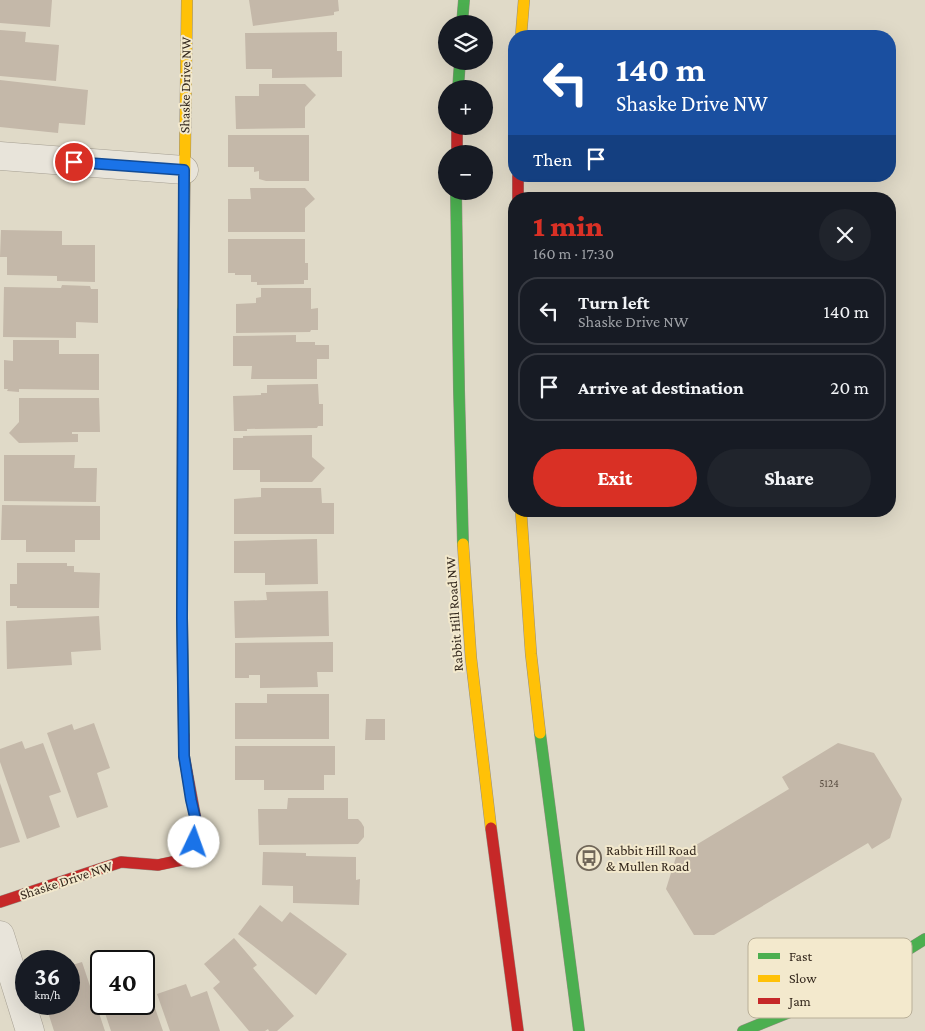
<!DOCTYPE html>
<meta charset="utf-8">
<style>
:root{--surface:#171b24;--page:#20242c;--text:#f1f3f6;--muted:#9ea1a6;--line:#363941;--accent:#d93025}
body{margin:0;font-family:"Crimson Pro",serif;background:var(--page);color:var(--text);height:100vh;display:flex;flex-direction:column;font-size:19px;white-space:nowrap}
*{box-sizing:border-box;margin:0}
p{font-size:16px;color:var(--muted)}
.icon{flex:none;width:28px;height:28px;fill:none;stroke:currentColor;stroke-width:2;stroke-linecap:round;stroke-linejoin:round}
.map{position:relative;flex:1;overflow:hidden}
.details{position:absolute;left:508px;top:192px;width:388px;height:325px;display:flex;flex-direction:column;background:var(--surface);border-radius:20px;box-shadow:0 5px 20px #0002}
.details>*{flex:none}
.banner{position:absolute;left:508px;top:30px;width:388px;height:152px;border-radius:20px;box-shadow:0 5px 20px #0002;background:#1a4fa0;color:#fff;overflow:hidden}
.fabs{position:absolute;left:438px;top:15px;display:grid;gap:10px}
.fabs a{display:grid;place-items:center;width:55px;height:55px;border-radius:50%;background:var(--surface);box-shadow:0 5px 20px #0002;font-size:25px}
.speed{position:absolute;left:15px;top:950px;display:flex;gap:10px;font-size:25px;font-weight:700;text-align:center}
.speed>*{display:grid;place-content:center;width:65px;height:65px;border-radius:50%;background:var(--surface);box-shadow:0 5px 20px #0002;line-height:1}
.speed small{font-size:12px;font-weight:400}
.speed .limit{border:2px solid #111;border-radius:8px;background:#fff;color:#111}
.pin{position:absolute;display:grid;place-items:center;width:42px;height:42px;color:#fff;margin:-21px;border:2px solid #fff;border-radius:50%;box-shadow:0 1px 5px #0007}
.me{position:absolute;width:55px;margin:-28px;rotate:3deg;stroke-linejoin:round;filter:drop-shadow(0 0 4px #0008)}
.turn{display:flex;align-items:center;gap:18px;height:105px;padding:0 25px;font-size:22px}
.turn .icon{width:65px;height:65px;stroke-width:2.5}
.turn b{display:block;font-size:35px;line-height:42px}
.then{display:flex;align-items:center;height:48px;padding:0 25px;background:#0003;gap:10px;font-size:19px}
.round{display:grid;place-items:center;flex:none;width:52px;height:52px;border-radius:26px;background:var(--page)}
.headline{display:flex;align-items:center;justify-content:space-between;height:85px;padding:0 25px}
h1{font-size:30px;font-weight:800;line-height:38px;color:var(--accent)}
.cta{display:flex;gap:10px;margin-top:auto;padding:10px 25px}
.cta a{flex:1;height:58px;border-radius:30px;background:var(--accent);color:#fff;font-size:20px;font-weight:800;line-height:58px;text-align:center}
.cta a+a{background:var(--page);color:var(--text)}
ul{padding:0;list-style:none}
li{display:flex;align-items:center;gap:15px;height:68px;margin:0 10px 8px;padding:0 15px;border:2px solid var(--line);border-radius:20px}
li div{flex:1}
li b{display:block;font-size:19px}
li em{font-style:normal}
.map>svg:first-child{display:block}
.building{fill:#c4b8a9}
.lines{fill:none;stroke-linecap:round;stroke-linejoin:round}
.street-casing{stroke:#a59f92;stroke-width:29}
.fast-casing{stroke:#958e82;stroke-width:12}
.slow-casing{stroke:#958e82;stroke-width:12}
.jam-casing{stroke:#958e82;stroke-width:12}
.street{stroke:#e8e4da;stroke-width:28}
.fast{stroke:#4caf50;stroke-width:11}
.slow{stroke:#ffc107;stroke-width:11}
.jam{stroke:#c62828;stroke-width:11}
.route-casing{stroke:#114b97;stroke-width:12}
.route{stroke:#1a73e8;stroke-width:9}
.labels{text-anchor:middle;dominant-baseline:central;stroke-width:4;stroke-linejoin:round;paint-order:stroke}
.number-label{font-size:11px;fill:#574b3f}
.street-label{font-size:14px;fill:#33271c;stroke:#f3e9cd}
.poi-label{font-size:14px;fill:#33271c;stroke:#f3e9cd;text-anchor:start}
.key{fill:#f3e9cd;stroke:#b9af98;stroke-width:1}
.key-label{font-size:14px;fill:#33271c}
</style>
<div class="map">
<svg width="925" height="1031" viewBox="0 0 925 1031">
<rect width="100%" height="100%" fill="#e0dac8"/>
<path class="building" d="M 0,0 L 52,0 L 50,27 L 0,23 Z
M 249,0 L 338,0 L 339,11 L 334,12 L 334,15 L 253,26 Z
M 0,30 L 26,32 L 25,42 L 59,45 L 56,81 L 0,76 Z
M 337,32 L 337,51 L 342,51 L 342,77 L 272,78 L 272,69 L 246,69 L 245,33 Z
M 0,80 L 88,90 L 85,125 L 59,123 L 58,133 L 0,127 Z
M 259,84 L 305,84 L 316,95 L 305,107 L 305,128 L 236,129 L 235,96 L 259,96 Z
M 228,135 L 309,135 L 309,181 L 266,181 L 259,179 L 259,171 L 254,172 L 254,167 L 228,167 Z
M 250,188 L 305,188 L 315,199 L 305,208 L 305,232 L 228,232 L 228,199 L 251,199 Z
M 1,230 L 62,231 L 62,245 L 95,245 L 95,282 L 57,281 L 57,276 L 7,275 L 7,257 L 0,257 Z
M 228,239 L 305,239 L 305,263 L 308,263 L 308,280 L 304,280 L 304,284 L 257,285 L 257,282 L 251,282 L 251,275 L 235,275 L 235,273 L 228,273 Z
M 62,285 L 90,286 L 91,289 L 98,289 L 98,323 L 76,322 L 76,338 L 3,337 L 4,287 L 61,288 Z
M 261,288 L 311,288 L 311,309 L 318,308 L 318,330 L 311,330 L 310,332 L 236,333 L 236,304 L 256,303 L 256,298 L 261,297 Z
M 296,335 L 296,342 L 315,342 L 315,345 L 329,345 L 329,359 L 317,359 L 317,379 L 251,379 L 252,366 L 233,366 L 233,336 Z
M 13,340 L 59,340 L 59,354 L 99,354 L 99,390 L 19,389 L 19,392 L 7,391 L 8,389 L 4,389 L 4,360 L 13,361 Z
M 318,384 L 319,404 L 323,404 L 323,426 L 318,426 L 317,428 L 247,429 L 247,431 L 234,431 L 233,396 L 261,395 L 261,393 L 267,393 L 267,385 Z
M 19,398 L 99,398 L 100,432 L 72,432 L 72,434 L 78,434 L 78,442 L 19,443 L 9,433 L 19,422 Z
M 312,435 L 312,457 L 325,468 L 312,482 L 260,482 L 260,470 L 233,470 L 233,438 L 243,438 L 243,436 Z
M 4,455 L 75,455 L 74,468 L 97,468 L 96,502 L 4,501 Z
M 261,488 L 321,488 L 322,503 L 334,503 L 334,534 L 234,534 L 234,499 L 261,497 Z
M 2,505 L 100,506 L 100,540 L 75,540 L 75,552 L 26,552 L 26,540 L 1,540 Z
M 317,539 L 318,584 L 265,585 L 265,573 L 234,573 L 234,541 Z
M 17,563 L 67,563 L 67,566 L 74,566 L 74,572 L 100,573 L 99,608 L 17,608 L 17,606 L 10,606 L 10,584 L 17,584 Z
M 328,591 L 329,636 L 235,638 L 234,601 L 267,600 L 266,592 Z
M 99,616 L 101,650 L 71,652 L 72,665 L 7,669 L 6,621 Z
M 333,642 L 333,672 L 317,672 L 318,687 L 260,688 L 260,675 L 249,675 L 249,678 L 235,678 L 235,643 Z
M 267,694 L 329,694 L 329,739 L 235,739 L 235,703 L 267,703 Z
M 366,719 L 385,719 L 385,740 L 365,740 Z
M 94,723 L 110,768 L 97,773 L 108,807 L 77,818 L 47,733 L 72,724 L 74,730 Z
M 22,741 L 25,749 L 43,743 L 61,792 L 49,796 L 60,827 L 27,839 L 0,762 L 0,749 Z
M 838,743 L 874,753 L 902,799 L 890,838 L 872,849 L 868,843 L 714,935 L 694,935 L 666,889 L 676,857 L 789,789 L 782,777 Z
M 235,746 L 335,746 L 335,775 L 324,775 L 324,790 L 264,790 L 264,780 L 235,780 Z
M 0,783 L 20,842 L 0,848 Z
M 288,798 L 348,798 L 348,819 L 358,819 L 361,822 L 364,827 L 364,837 L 358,844 L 259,845 L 258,809 L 287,809 Z
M 263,852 L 306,853 L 306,856 L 356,857 L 356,880 L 360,879 L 359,905 L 293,903 L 293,886 L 262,885 Z
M 260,905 L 282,922 L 290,912 L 347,954 L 316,995 L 238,934 Z
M 234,938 L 257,965 L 253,968 L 294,1016 L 277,1031 L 269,1031 L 268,1029 L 265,1031 L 249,1031 L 213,988 L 220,982 L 204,964 Z
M 82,962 L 105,1031 L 54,1031 L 46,1006 L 54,1004 L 69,1004 L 69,966 Z
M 101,968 L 101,1000 L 91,972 Z
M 186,984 L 191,997 L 207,991 L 220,1031 L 170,1031 L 157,994 Z
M 148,988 L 163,1031 L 111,1031 L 102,1004 L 144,1004 L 144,990 Z"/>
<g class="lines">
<defs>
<path id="street" d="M 0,156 L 184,170
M 0,935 L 30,1031"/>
<path id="fast" d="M 462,24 L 464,0
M 458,89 L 460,61
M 456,191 L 459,390 L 463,544
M 183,307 L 182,618 L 184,735
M 540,733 L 579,1031
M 743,1031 L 842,991 L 925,939"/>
<path id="slow" d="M 521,36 L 524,0
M 183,307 L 187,0
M 521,511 L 531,654 L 540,733
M 463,544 L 471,658 L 491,828"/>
<path id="jam" d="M 457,126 L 457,154
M 518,176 L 518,199
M 491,828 L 518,1031
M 0,902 L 121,862 L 158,865 L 191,858 L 197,826 L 184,756 L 184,735"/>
</defs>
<use href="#street" class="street-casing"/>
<use href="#fast" class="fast-casing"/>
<use href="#slow" class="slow-casing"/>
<use href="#jam" class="jam-casing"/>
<use href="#street" class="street"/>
<use href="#fast" class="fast"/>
<use href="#slow" class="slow"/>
<use href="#jam" class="jam"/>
</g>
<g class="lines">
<defs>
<path id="route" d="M 74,162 L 184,170 L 182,618 L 184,756 L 191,800 L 197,826 L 194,842"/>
</defs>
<use href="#route" class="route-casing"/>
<use href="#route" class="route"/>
</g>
<defs>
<symbol id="bus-ring" viewBox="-11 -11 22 22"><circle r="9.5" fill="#f3e9cd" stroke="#706658" stroke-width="1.5"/><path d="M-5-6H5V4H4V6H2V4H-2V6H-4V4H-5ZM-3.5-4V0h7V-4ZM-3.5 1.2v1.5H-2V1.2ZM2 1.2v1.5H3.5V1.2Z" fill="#706658"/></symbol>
</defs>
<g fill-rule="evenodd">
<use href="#bus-ring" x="575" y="844" width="28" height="28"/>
</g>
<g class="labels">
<g class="number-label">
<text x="829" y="783">5124</text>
</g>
<g class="street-label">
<text transform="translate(185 85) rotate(-89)">Shaske Drive NW</text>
<text transform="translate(454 614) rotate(-94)">Rabbit Hill Road NW</text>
<text transform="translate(66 880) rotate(-18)">Shaske Drive NW</text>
</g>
<g class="poi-label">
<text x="606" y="850">Rabbit Hill Road<tspan x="606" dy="16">&amp; Mullen Road</tspan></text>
</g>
</g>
<rect x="748" y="938" width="164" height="80" rx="8" class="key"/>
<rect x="758" y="953" width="22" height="6" fill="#4caf50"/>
<rect x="758" y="975" width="22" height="7" fill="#ffc107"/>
<rect x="758" y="998" width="22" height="6" fill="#c62828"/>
<g class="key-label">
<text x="789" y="961">Fast</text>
<text x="789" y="983">Slow</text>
<text x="789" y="1006">Jam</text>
</g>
</svg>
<div class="fabs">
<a><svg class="icon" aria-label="layers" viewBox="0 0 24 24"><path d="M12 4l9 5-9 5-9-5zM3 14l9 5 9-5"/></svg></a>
<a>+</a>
<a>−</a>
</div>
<div class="speed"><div>36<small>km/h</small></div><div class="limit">40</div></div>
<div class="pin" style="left:74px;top:162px;background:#d93025"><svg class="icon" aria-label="arrive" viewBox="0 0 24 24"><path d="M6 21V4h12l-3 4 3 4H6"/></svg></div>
<svg class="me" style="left:194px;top:842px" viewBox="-20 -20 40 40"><circle r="19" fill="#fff"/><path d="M0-13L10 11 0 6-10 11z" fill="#1a73e8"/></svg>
<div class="banner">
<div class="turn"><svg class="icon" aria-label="left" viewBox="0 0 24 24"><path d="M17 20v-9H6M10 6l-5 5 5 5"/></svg><div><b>140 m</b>Shaske Drive NW</div></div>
<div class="then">Then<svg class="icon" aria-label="arrive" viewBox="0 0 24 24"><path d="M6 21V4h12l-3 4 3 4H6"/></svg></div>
</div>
<section class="details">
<div class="headline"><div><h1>1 min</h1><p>160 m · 17:30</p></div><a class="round"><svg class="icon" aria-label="close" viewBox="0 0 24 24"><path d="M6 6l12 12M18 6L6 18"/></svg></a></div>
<ul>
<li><svg class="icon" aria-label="left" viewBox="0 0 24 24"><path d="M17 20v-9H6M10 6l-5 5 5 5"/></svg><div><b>Turn left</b><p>Shaske Drive NW</p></div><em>140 m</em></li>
<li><svg class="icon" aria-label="arrive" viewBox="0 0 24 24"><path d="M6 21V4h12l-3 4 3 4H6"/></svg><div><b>Arrive at destination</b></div><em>20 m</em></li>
</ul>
<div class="cta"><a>Exit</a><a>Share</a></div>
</section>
</div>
